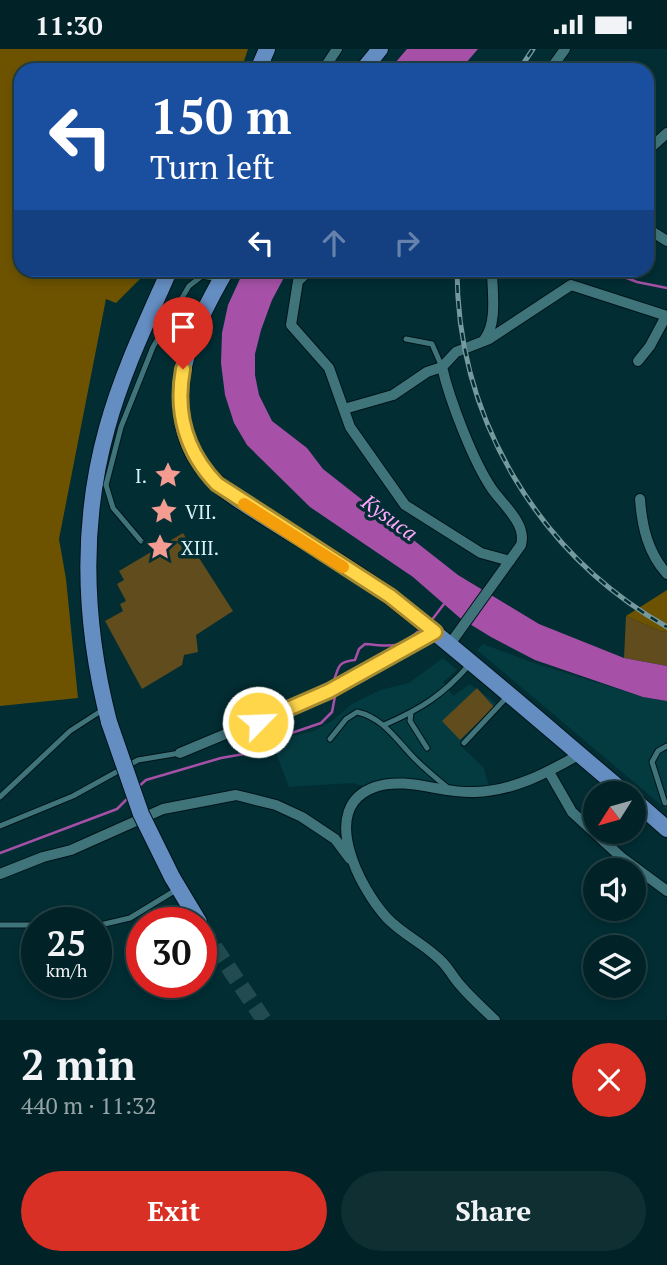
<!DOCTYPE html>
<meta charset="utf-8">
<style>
:root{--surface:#012226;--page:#0f2f32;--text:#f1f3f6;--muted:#96a4a7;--line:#233f43;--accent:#d93025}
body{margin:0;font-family:"PT Serif",serif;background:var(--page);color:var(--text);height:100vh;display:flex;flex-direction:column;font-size:26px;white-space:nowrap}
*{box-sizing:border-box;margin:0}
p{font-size:23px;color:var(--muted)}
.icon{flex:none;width:38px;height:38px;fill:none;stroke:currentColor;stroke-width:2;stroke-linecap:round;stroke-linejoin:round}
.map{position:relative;height:971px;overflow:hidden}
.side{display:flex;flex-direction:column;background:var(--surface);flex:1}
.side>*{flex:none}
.banner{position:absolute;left:14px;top:14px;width:640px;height:214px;border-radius:21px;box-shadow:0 4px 10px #0003,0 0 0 2px var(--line);background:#1a4fa0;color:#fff;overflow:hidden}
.needle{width:46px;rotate:233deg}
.buttons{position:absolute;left:583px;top:732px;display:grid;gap:14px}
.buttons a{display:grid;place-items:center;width:63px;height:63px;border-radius:50%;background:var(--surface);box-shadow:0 4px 10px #0003,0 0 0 2px var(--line);font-size:35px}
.speed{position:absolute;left:21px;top:858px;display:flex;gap:14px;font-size:35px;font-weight:700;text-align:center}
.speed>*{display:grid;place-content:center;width:91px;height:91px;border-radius:50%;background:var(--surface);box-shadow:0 4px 10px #0003,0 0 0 2px var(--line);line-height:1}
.speed small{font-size:18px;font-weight:400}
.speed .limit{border:10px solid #d22;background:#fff;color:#111}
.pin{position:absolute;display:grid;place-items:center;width:60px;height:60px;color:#fff;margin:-72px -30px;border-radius:50% 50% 50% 0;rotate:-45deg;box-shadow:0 0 7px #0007}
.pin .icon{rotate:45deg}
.me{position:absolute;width:77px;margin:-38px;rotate:66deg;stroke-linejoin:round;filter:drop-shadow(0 0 5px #0008)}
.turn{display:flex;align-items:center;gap:24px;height:147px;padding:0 21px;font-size:32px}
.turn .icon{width:91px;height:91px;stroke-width:2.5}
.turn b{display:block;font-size:49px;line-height:60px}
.lanes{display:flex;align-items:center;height:66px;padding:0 21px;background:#0003;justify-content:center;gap:35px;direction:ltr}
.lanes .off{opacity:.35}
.round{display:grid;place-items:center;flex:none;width:74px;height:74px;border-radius:37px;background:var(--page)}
.headline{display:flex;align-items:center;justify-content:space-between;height:119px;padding:0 21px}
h1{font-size:42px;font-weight:700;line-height:52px}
.action{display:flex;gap:14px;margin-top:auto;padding:14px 21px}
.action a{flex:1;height:80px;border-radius:42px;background:var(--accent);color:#fff;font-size:28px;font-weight:700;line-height:80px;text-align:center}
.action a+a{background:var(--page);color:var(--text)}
.status{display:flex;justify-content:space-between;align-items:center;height:49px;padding:0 35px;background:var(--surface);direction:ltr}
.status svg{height:19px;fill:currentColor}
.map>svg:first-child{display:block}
.built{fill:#043b41}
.green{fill:#604c1c}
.forest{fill:#6d5300}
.water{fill:#a651a7}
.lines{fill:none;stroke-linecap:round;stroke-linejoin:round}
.stream{stroke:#a651a7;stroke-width:2.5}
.primary-tunnel{stroke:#214b50;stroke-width:16;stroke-dasharray:16 8;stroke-linecap:butt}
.service-casing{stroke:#001418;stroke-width:7}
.minor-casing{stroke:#001418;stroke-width:12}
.primary-casing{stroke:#001418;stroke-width:18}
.service{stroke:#3f747b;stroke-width:5}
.minor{stroke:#3f747b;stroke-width:10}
.primary{stroke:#648dc1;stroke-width:16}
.rail-casing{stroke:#76999e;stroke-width:5}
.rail{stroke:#012d33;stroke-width:2.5;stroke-dasharray:8;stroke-linecap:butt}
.primary-bridge-casing{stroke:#001418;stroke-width:18;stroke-linecap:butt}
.primary-bridge{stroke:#648dc1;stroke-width:16}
.route-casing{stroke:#a68a30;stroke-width:18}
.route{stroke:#ffd54a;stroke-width:12}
.slow{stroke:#f59e0b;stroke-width:12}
.labels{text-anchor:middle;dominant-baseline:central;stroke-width:7;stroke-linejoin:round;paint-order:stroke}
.poi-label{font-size:19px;fill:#d9f4f7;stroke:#012d33;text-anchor:start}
.water-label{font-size:21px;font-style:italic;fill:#fea7fd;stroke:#012d33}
</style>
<div class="status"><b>11:30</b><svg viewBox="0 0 49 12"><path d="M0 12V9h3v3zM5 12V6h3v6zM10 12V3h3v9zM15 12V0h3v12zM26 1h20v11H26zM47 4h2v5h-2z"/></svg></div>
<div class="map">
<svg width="667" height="971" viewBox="0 0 667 971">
<rect width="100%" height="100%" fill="#012d33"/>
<path class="built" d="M 483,595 L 534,614 L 643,648 L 667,652 L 667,761 L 477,601 Z
M 443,609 L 457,621 L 443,633 L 453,647 L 470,635 L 498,656 L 460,696 L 484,719 L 489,738 L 364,737 L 352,734 L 289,738 L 272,694 L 296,686 L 314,682 L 332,672 L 352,655 L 380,641 L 409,634 Z"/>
<path class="green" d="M 183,484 L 233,562 L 196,586 L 198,603 L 184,606 L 182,616 L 142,640 L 105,572 L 123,562 L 120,555 L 126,552 L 117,535 L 124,531 L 119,522 Z
M 626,567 L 660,582 L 667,583 L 667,617 L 624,609 Z
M 477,639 L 494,658 L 460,691 L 442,672 Z"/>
<path class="forest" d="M 0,0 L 248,0 L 241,21 L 21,21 L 21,220 L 149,221 L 116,254 L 106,250 L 59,490 L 66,530 L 78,649 L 0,657 Z
M 667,541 L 667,583 L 660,582 L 626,567 Z"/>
<path class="water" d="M 407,0 L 478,0 L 460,21 L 389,21 Z
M 244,221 L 288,221 L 272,251 L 261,281 L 255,305 L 255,326 L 259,346 L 272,372 L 307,399 L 323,420 L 458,526 L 539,575 L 624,609 L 667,617 L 667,652 L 643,648 L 535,611 L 491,588 L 460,569 L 413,528 L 310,458 L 247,396 L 234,374 L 225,346 L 221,314 L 222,284 L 228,256 Z"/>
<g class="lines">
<path class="stream" d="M 604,220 L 637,233 L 667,239
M 431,572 L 444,555
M 332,635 C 340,621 334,613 355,611 L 359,600 L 365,595 C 393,597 397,601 420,581
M 137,739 L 146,731 L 221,709 L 244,705 L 277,689 L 321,674 L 332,663 L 336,642
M 0,804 L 117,760 L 128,749"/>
<path class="primary-tunnel" d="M 201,878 L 264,971"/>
<defs>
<path id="service" d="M 406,290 L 432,295 L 442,318
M 141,492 L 113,459 L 106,436 L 121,378 L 153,298 L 189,237 L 202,227 L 218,230
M 411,664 L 410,672 L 427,699
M 384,676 C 421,660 443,646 469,616
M 330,690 L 346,670 L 357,663 C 384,669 397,692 415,710 C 426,721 437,730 448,739
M 464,694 L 507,648
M 0,748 L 70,682 L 104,660
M 665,754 L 652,713 L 658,702 L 667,697
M 0,777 L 73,747 L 138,711 L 180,704
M 0,876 L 37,876
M 96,877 L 130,869 L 176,841"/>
<path id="minor" d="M 323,21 L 337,0
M 550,21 L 565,0
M 648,101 L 667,84
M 648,180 L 667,192
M 311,220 L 298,232 L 291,276 L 329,319 L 350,378 L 405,456 L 481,504 L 510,512
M 484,291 C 498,274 492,242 492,220
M 638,312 L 650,297 L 666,267
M 442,318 C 450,352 473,412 492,440 C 504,457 527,475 521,496 L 450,595
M 344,360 L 393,346 L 427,323 L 442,318 L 456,303 L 489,290 L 571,236 L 667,267
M 640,450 C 642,478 648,504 667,525
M 180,704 L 329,642 L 357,624 L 393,608 L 435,584
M 549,723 L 572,763 L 621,808 L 667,842
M 0,825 L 43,808 L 71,801 L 163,760 L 236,746 L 276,756 L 302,768 L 335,790 L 350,810
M 495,971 C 484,960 471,949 461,937 C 455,931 451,923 445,916 C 429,897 404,887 387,869 C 360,840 317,758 375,738 C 406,727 443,745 475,743 C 513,742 547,724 580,705"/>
<path id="primary" d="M 258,21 L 267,0
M 363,21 L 380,0
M 227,220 C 196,273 165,333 189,395 C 204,433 240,452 273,473 C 312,498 356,521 393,550 C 472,612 548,679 625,744
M 109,673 C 84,576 80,476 107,379 C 122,324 147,272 170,220
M 634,751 L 667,780
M 172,828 L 199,873"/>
</defs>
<use href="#service" class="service-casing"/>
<use href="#minor" class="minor-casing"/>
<use href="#primary" class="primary-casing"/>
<use href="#service" class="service"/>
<use href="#minor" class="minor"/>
<use href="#primary" class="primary"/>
<defs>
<path id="rail" d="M 519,21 L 533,0
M 457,220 C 457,369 538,505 667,578"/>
</defs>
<use href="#rail" class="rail-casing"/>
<use href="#rail" class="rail"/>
<defs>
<path id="primary-bridge" d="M 109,673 L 141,765 L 172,828"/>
</defs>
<use href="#primary-bridge" class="primary-bridge-casing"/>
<use href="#primary-bridge" class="primary-bridge"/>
</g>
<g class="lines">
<defs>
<path id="route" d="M 183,320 C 175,363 186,403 217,435 L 390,547 L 435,583 L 329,642 L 258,673"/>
</defs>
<use href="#route" class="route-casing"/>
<use href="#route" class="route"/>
<path class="slow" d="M 244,455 L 343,518"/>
</g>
<defs>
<symbol id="sight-bare" viewBox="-9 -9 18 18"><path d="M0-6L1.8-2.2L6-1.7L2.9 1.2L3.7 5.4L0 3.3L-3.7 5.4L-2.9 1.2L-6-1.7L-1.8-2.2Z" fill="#f59c92" stroke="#012d33" stroke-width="2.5" paint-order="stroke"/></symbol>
</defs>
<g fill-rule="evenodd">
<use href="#sight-bare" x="149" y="407" width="38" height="38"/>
<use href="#sight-bare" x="145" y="443" width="38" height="38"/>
<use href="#sight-bare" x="141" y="479" width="38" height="38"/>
</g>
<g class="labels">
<g class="poi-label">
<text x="147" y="426" text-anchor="end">I.</text>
<text x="185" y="462">VII.</text>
<text x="181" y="498">XIII.</text>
</g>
<g class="water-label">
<text transform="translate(390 468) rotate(36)">Kysuca</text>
</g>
</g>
</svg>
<div class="buttons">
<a><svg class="needle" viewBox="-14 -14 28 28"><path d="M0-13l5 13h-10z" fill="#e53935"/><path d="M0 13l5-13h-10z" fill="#96a4a7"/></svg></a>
<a><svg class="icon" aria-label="sound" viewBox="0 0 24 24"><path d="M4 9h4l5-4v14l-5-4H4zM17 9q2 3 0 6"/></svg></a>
<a><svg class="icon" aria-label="layers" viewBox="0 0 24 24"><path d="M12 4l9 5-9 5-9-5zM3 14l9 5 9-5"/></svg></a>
</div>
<div class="speed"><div>25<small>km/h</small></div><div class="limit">30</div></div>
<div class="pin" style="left:183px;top:320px;background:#d93025"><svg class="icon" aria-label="arrive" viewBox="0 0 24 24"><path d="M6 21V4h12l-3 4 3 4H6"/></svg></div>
<svg class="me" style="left:258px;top:673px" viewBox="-20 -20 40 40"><circle r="17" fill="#ffd54a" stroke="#fff" stroke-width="3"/><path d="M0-11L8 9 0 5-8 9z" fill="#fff"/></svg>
<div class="banner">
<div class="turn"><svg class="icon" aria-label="left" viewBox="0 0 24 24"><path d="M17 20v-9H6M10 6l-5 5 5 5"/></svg><div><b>150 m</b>Turn left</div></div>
<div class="lanes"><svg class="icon" aria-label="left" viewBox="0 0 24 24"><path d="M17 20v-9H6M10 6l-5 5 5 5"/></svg><svg class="icon off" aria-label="ahead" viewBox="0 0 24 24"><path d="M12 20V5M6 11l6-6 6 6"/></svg><svg class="icon off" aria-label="right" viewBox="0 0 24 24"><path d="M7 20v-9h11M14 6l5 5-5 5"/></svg></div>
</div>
</div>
<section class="side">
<div class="headline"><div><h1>2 min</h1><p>440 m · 11:32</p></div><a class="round" style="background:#d93025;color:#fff"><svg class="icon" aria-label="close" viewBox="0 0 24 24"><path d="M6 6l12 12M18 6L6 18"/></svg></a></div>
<div class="action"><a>Exit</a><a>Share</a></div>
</section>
